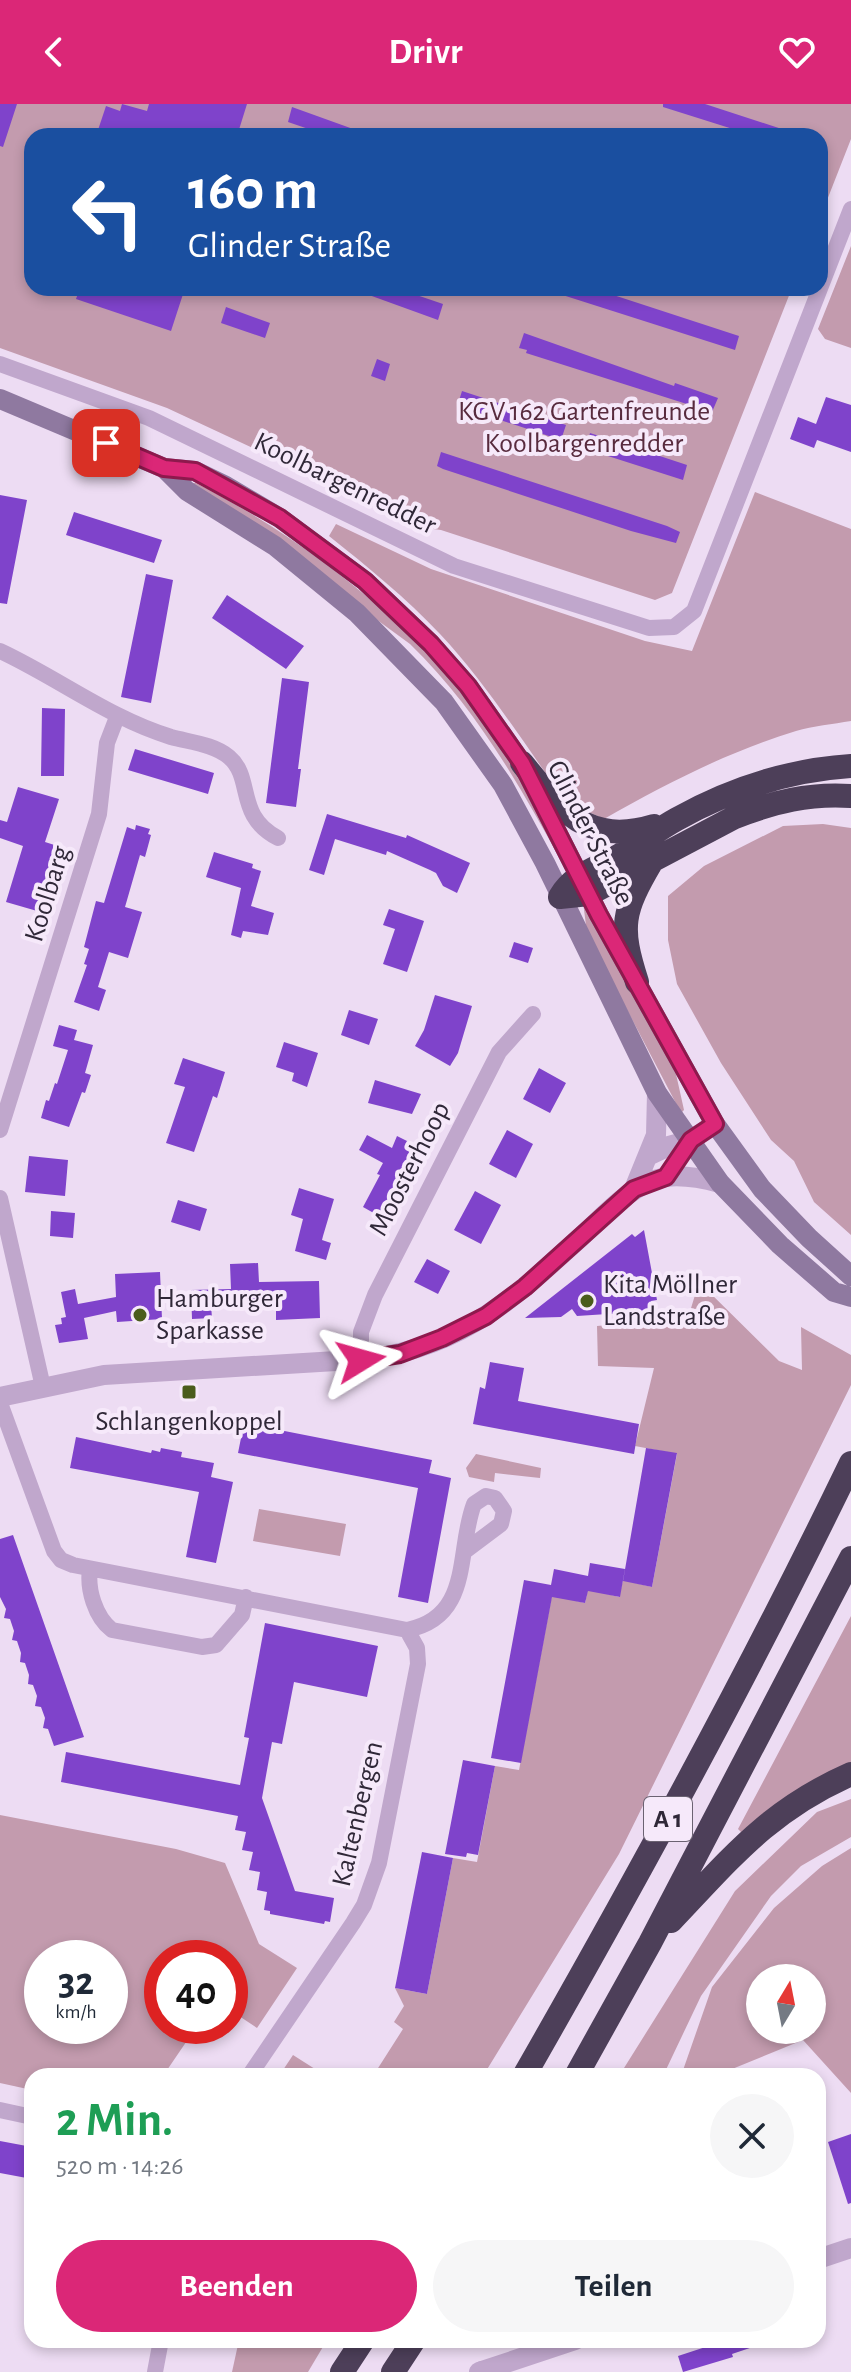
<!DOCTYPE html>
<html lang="de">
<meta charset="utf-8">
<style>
:root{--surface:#fff;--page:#f6f6f7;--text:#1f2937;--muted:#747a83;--accent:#db2777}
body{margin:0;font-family:"Alegreya Sans",sans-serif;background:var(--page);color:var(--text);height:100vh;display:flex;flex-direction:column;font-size:30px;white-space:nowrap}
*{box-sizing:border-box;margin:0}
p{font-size:26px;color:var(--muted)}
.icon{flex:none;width:44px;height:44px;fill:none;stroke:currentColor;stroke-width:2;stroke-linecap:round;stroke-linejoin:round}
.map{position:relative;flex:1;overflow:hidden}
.panel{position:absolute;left:24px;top:1964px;width:802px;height:280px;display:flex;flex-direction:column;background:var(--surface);border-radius:24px;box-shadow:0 4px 12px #0003}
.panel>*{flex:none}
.top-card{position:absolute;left:24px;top:24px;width:804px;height:168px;border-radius:24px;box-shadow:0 4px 12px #0003;background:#1a4fa0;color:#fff;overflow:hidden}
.needle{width:52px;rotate:10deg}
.fabs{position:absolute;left:746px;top:1860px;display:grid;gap:16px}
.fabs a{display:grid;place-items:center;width:80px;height:80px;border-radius:50%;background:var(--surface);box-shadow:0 4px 12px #0003;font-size:40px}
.speed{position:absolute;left:24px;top:1836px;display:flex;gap:16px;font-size:40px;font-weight:700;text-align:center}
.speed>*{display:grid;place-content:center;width:104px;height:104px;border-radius:50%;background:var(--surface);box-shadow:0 4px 12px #0003;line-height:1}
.speed small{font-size:20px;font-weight:400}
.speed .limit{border:12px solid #d22;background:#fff;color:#111}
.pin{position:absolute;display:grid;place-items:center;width:68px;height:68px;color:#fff;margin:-34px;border-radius:16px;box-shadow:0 4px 12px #0006}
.me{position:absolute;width:88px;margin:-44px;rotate:82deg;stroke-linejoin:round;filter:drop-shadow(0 0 6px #0008)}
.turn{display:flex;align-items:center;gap:28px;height:168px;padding:0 32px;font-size:36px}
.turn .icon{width:104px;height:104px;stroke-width:2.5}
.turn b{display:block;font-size:56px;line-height:68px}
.round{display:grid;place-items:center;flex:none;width:84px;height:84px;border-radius:42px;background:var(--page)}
.head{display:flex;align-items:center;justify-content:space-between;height:136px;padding:0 32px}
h1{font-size:48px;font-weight:600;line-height:60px;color:#1e9e55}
.primary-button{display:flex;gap:16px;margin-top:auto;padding:16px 32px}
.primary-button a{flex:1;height:92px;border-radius:48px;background:var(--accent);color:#fff;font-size:32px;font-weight:600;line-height:92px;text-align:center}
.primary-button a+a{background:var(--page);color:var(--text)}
header{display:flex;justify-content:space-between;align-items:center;height:104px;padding:0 32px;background:var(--accent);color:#fff;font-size:36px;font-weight:600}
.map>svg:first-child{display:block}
.green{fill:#c39bae;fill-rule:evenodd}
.building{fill:#7f43cb}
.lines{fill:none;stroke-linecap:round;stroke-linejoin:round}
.minor{stroke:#c0a7cc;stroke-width:16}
.tertiary{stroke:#c0a7cc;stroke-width:20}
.secondary{stroke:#8f79a0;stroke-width:20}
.motorway{stroke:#4d3f59;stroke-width:24}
.tertiary-bridge{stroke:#c0a7cc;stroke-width:20}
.route-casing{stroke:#8e194d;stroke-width:20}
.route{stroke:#db2777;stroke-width:14}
.poi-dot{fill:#4a5c1c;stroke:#f6e9fa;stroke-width:3}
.labels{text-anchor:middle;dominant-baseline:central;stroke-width:8;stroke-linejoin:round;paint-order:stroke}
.shield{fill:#f6e9fa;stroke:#6b6272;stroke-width:2}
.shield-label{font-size:26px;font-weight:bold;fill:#302838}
.park-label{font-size:28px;fill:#582b3e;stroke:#f6e9fa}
.street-label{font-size:28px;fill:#302838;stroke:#f6e9fa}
.poi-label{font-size:28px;fill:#302838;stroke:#f6e9fa;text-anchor:start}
</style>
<header><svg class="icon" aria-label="back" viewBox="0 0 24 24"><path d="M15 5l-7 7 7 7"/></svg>Drivr<svg class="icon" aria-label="heart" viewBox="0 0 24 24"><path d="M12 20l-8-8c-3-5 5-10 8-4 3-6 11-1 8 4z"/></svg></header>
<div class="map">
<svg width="851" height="2268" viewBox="0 0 851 2268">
<rect width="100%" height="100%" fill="#eddcf3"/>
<path class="green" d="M 0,0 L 851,0 L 851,35 L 820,114 L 820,32 L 32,32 L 32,184 L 792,184 L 672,489 L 655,496 L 441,426 L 411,422 L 317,374 L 167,304 L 0,244 Z
M 851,142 L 851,244 L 825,235 L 818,225 Z
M 190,379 L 196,379 C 308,437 410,516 484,619 C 513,659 535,703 560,745 L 556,748 C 515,673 472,600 410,540 Z
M 755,388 L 851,425 L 851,617 C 833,620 813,622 796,627 C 727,648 666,680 604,715 L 580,704 L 559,688 C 521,635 485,578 440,530 C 406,494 368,463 329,432 L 336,420 L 431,465 L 645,537 L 692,547 Z
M 823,720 L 851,724 L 851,1131 L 814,1098 L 794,1057 L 771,1036 L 721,959 L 677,880 L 668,836 L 668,792 L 704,762 L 783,722 Z
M 583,798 L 676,970 L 684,1006 L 681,1009 L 587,829 Z
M 699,1178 L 779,1257 L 802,1266 L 801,1223 L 851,1251 L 851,1281 L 619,1750 L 483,1972 L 373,1972 L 403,1925 L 394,1918 L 404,1902 L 395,1884 L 427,1890 L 453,1754 L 477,1758 L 495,1662 L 519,1666 L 552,1491 L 585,1499 L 588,1485 L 619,1493 L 623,1476 L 652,1483 L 677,1350 L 635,1342 L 654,1264 L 598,1262 L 597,1222 L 688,1214 Z
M 476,1350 L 541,1364 L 540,1374 L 495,1369 L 494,1378 L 469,1373 L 466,1364 Z
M 259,1405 L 346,1420 L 340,1452 L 253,1437 Z
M 851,1512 L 851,1661 L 742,1729 L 738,1725 Z
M 851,1695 L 851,1733 L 801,1762 L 771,1792 L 701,1892 L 663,1972 L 619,1972 L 735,1787 L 817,1708 Z
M 0,1711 L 176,1745 L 225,1759 L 259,1840 L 297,1864 L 257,1924 L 230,1906 L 230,1854 L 162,1854 L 162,1922 L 197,1922 L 163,1972 L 32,1972 L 32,1986 L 0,1979 ZM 42,1854 L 110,1854 L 110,1922 L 42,1922 Z
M 851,1744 L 851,1989 L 803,1936 L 715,1972 L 681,1972 L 712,1883 L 774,1804 L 822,1762 ZM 760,1874 L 812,1874 L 812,1926 L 760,1926 Z
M 293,1951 L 326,1972 L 279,1972 Z
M 239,2236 L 327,2236 L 308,2268 L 232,2268 Z"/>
<path class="building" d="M 0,0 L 17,0 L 3,43 L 0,42 Z
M 122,0 L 147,7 L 149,0 L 247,0 L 237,32 L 96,32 L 106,2 L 120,7 Z
M 663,0 L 705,0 L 794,29 L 794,32 L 755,32 L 663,3 Z
M 292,3 L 367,30 L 367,32 L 329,32 L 288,18 Z
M 80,184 L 185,184 L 171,227 L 76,195 Z
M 358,184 L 396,184 L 443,200 L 438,216 L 358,187 Z
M 550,184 L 592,184 L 739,232 L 735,246 L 550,187 Z
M 226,203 L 270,219 L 265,234 L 221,219 Z
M 524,229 L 674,282 L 675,279 L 718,294 L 712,308 L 526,249 L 527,246 L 519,244 Z
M 377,255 L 390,260 L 385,277 L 371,272 Z
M 462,287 L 566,321 L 561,336 L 464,304 L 458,300 Z
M 826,293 L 851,301 L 851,348 L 817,336 L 814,344 L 790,335 L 798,313 L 816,320 Z
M 590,329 L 687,361 L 683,376 L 586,345 Z
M 441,348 L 667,422 L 680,428 L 676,439 L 631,427 L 443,365 L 437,362 Z
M 0,391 L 27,396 L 7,500 L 0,499 Z
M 74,408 L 162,436 L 154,459 L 66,431 Z
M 146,470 L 173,476 L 151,599 L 121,593 Z
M 227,491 L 304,542 L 286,565 L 212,514 Z
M 282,574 L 309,578 L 298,665 L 301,665 L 296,703 L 266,699 Z
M 42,604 L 65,605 L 64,672 L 41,672 Z
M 135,645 L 214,669 L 208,690 L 128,666 Z
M 18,683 L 59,695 L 45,738 L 64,744 L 44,809 L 6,798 L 23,742 L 0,734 L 0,716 L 7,718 Z
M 327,710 L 406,734 L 407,731 L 470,759 L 457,789 L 443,782 L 436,769 L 430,766 L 387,747 L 386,751 L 335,735 L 324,771 L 309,766 Z
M 136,721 L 150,725 L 148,730 L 151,731 L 145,753 L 140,751 L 125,803 L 142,808 L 128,854 L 109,848 L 98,883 L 106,886 L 99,907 L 74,898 L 87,861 L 84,860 L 89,845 L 84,843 L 96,797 L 104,799 L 127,723 L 135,726 Z
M 214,748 L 253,760 L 252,764 L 261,767 L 251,802 L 274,809 L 268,831 L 243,827 L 241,834 L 231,831 L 241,784 L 206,773 Z
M 389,805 L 424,817 L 407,868 L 383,860 L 395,825 L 383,821 Z
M 514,838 L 533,844 L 528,859 L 509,853 Z
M 435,891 L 472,902 L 458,949 L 450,962 L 415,942 L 424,926 Z
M 349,906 L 378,915 L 369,941 L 341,931 Z
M 59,921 L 77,926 L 74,936 L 93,941 L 85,969 L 91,971 L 85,989 L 82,988 L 69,1023 L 41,1014 L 46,996 L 49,997 L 55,979 L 57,980 L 68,946 L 53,942 Z
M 284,938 L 318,949 L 307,983 L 292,977 L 294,969 L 276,963 Z
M 183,954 L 225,968 L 217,994 L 213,992 L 194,1048 L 166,1039 L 185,983 L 174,980 Z
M 539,964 L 566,979 L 550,1009 L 523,995 Z
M 375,976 L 421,990 L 412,1010 L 368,999 Z
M 507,1026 L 533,1040 L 516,1074 L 489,1060 Z
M 367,1031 L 392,1044 L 397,1032 L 417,1042 L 379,1112 L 363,1103 L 380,1071 L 377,1070 L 383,1059 L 359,1046 Z
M 29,1052 L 68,1056 L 65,1092 L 25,1088 Z
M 299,1084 L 334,1095 L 323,1132 L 322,1136 L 331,1139 L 326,1156 L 295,1147 L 303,1115 L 291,1111 Z
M 475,1087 L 501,1101 L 481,1140 L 454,1126 Z
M 178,1096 L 207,1105 L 200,1127 L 171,1118 Z
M 51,1107 L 75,1109 L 73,1134 L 50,1132 Z
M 644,1126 L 657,1196 L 651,1197 L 653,1207 L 577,1212 L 572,1205 L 561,1213 L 525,1214 L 632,1130 L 635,1133 Z
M 427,1155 L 450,1167 L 438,1190 L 414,1178 Z
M 258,1159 L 259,1178 L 319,1177 L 320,1214 L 276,1216 L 276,1198 L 211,1201 L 212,1214 L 192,1215 L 191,1186 L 231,1185 L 230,1160 Z
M 160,1168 L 162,1215 L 117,1218 L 116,1207 L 84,1214 L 88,1235 L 59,1239 L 55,1221 L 62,1220 L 61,1214 L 66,1213 L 61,1188 L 75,1185 L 78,1200 L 116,1193 L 115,1170 Z
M 490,1258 L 524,1264 L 518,1297 L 639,1320 L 634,1350 L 473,1320 L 480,1283 L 485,1285 Z
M 244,1319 L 432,1356 L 429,1369 L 451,1374 L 428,1499 L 398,1493 L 418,1384 L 238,1349 Z
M 76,1333 L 151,1349 L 152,1346 L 160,1348 L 161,1344 L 182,1348 L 181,1353 L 214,1359 L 211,1373 L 233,1378 L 216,1459 L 186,1453 L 199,1388 L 70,1364 Z
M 646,1344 L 677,1349 L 652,1483 L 623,1477 Z
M 13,1431 L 84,1633 L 54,1642 L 48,1625 L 43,1624 L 45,1614 L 41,1603 L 35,1602 L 37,1592 L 33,1581 L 28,1580 L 29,1571 L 25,1559 L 20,1558 L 21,1549 L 17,1537 L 12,1536 L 14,1527 L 10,1515 L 4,1514 L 6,1505 L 0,1493 L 0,1435 Z
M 590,1459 L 625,1465 L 620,1493 L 588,1487 L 585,1499 L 552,1493 L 521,1659 L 491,1654 L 524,1476 L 551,1481 L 554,1465 L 588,1472 Z
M 265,1519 L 378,1542 L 367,1593 L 294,1578 L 282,1640 L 272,1638 L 262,1694 L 295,1787 L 334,1794 L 330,1818 L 325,1817 L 324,1820 L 270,1810 L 270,1807 L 264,1806 L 267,1788 L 257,1786 L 260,1768 L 249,1766 L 253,1748 L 242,1746 L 246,1728 L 235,1726 L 238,1712 L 61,1678 L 66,1648 L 240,1681 L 249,1634 L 244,1633 Z
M 463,1656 L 495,1662 L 478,1751 L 467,1749 L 466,1753 L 445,1750 Z
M 422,1748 L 453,1754 L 427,1890 L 395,1884 Z
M 851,2030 L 851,2099 L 848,2100 L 828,2038 Z
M 0,2037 L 32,2043 L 32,2075 L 0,2069 Z
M 727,2236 L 765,2236 L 765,2239 L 732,2250 L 733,2253 L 683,2268 L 678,2252 Z"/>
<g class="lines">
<path class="minor" d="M 0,260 L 149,314 L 454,462 L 649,524 L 674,523 L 694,507 L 851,105
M 0,547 C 58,574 109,614 171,633 C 189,638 214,640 229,653 C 254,674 235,712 278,734
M 0,1026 L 99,710 L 107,639 L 117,613
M 0,1094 L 43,1283
M 361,1256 L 361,1228 L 375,1191 L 499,948 L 533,910
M 0,1299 L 54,1447 L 61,1456 L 73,1461 L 407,1526 C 473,1513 456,1447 474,1400 L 486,1392 L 495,1394 L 504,1407 L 501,1420 L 465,1447
M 90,1465 C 87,1485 95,1513 112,1526 L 202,1543 L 216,1541 L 242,1511 L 246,1493
M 249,1972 L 353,1819 L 364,1801 L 379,1759 L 418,1560 L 417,1544 L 407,1526
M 0,2006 L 32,2013
M 155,2268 L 161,2236"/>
<path class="tertiary" d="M 648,1052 L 669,1042 L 691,1036 L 715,1020
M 634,1085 L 656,1031 L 657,989
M 0,1293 L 104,1271 L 369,1255 C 411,1249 452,1234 488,1210 C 522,1188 552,1159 582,1132 C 606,1110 632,1079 666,1073 C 682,1071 705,1075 720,1079
M 818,2155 L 851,2144
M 482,2267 L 575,2236"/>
<path class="secondary" d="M 0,295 L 164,364 L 195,367 L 226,382 L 280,414 L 365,477 L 431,540 L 468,582 L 522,659 L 599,811 L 715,1020 L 762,1085 L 809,1134 L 851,1172
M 164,364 L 187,387 L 275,442 L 357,509 L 444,598 L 503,681 L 545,759 L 657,989 L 720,1079 L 780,1141 L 834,1188 L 851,1193"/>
<path class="motorway" d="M 522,659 C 560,706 588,742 654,722
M 560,793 C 573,770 598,764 620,751 C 639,740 657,726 677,715 C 731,685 788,666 851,662
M 560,793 L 589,790 L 735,713 C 774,698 809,689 851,692
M 637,878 C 619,822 622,808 652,757
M 671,1817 C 731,1754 769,1706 851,1670
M 524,1972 C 639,1771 750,1568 851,1359
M 576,1972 L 650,1839 L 851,1454
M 342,2268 L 363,2236
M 393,2268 L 414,2236"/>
<path class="tertiary-bridge" d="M 479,2268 L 482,2267"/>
</g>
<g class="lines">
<defs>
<path id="route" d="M 106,339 L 164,364 L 195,367 L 280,414 L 365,477 L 431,540 L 468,582 L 522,659 L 599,811 L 715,1020 L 691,1036 L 666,1073 L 634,1085 L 525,1183 L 486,1212 L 442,1234 L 400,1250 L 361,1256"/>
</defs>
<use href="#route" class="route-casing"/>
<use href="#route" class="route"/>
</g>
<g class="poi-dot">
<circle cx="587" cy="1197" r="8"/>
<circle cx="140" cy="1211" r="8"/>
<rect x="181" y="1280" width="16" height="16" rx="4"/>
</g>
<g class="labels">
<rect class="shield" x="644" y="1693" width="48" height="44" rx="6"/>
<g class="shield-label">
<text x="668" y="1715">A 1</text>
</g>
<g class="park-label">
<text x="584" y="308">KGV 162 Gartenfreunde<tspan x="584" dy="32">Koolbargenredder</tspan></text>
</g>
<g class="street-label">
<text transform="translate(345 380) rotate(26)">Koolbargenredder</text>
<text transform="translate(590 729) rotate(63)">Glinder Straße</text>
<text transform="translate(48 790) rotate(-73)">Koolbarg</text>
<text transform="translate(410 1065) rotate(-63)">Moosterhoop</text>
<text transform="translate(358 1710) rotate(-77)">Kaltenbergen</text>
</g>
<g class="poi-label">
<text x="603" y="1181">Kita Möllner<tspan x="603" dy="32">Landstraße</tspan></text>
<text x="156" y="1195">Hamburger<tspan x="156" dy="32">Sparkasse</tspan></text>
<text x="189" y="1318" text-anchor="middle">Schlangenkoppel</text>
</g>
</g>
</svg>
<div class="fabs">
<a><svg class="needle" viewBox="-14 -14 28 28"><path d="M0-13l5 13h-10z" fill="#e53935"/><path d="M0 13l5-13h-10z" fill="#747a83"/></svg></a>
</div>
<div class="speed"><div>32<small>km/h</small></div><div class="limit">40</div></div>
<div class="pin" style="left:106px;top:339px;background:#d93025"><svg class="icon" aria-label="arrive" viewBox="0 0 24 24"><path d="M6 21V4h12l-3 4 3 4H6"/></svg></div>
<svg class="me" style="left:361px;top:1256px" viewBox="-20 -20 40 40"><path d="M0-17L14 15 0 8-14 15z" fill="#db2777" stroke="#fff" stroke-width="4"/></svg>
<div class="top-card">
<div class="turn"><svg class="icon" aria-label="left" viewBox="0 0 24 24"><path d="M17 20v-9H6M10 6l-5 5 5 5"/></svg><div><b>160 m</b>Glinder Straße</div></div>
</div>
<section class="panel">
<div class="head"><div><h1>2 Min.</h1><p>520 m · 14:26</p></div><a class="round"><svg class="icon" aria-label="close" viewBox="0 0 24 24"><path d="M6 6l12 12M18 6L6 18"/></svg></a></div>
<div class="primary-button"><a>Beenden</a><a>Teilen</a></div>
</section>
</div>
